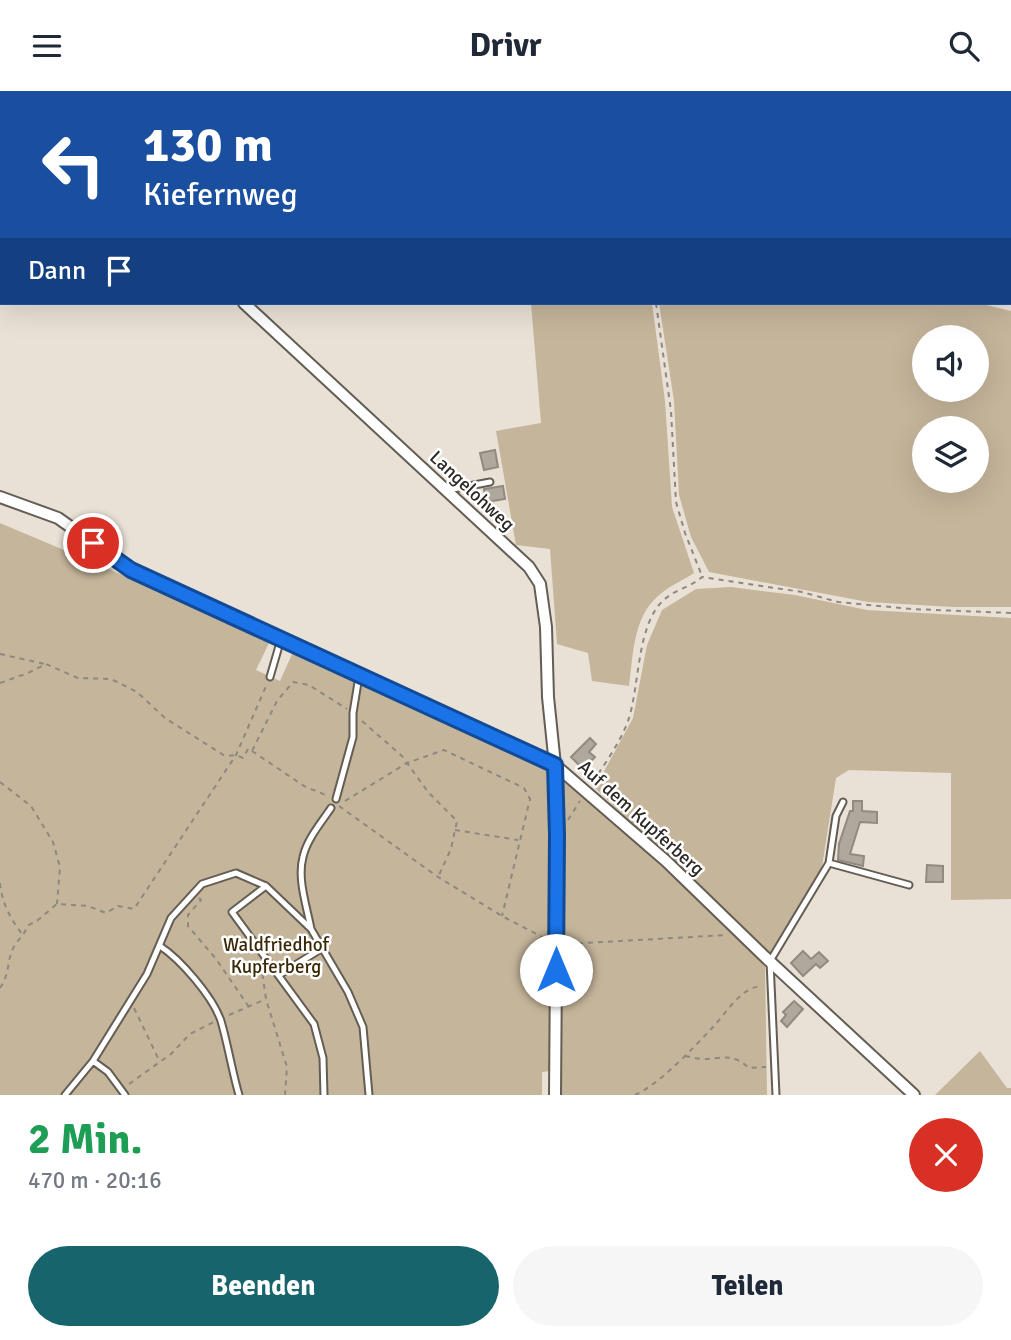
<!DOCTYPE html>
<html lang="de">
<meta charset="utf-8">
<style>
:root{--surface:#fff;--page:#f6f6f7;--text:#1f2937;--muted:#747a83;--accent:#17646d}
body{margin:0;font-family:Signika,sans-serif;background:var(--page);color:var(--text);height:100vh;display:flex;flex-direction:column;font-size:26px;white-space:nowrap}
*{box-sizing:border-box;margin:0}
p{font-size:23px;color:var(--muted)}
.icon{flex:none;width:38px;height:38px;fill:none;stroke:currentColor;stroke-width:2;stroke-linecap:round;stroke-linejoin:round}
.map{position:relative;height:1004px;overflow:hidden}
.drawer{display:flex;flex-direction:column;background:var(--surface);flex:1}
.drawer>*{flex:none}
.guide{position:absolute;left:0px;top:0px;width:1012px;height:214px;box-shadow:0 7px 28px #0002;background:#1a4fa0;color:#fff;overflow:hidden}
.fabs{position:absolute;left:912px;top:234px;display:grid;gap:14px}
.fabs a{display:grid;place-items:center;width:77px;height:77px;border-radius:50%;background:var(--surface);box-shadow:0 7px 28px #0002;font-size:35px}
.pin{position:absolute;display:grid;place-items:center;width:60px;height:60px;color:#fff;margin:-30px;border:4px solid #fff;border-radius:50%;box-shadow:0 2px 7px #0007}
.me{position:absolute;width:77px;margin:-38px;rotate:0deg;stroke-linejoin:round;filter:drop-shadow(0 0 5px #0008)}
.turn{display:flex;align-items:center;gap:24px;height:147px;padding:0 28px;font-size:32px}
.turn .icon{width:91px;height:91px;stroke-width:2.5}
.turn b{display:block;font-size:49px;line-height:60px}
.then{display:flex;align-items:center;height:66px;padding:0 28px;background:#0003;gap:14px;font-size:26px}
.round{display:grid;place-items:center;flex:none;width:74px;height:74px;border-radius:37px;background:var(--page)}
.overview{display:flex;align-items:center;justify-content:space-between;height:119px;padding:0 28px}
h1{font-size:42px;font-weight:700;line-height:52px;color:#1e9e55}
.action{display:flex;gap:14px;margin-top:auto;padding:14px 28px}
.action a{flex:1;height:80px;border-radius:42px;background:var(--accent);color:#fff;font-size:28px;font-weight:700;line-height:80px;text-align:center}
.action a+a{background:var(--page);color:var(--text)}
header{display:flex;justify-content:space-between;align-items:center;height:91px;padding:0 28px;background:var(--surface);font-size:32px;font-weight:700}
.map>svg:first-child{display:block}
.green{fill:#c5b59b;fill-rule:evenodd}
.building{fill:#afa89d;stroke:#918a80;stroke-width:2}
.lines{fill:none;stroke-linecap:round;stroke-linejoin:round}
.lane-casing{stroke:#635d53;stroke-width:9}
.street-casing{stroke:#635d53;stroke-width:14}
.path{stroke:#8e8881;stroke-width:2;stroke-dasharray:5 5;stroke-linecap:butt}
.lane{stroke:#fff;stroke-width:5}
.street{stroke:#fff;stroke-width:10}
.route-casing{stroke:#114b97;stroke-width:18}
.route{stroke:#1a73e8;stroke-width:12}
.labels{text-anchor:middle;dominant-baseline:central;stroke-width:5;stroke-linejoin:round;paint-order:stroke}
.street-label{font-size:19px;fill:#2c2925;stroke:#fff}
.park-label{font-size:19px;fill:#392805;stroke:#fff}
</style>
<header><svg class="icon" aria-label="menu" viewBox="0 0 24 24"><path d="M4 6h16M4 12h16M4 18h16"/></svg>Drivr<svg class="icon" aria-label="search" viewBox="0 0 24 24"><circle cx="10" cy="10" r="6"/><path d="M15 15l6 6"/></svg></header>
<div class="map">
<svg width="1011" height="1004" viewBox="0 0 1011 1004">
<rect width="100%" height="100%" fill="#e9e1d6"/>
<path class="green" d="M 531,212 L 652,212 L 665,310 L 672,416 L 694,482 C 682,490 667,496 657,506 C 633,527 633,566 629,595 L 592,590 L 588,562 L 557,553 L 550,458 L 516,454 L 496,340 L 541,332 Z
M 659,212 L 978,212 L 1011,220 L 1011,516 L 953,516 L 868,511 L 709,481 L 691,446 L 679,404 L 674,310 ZM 924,247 L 976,247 L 976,299 L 924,299 ZM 924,338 L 976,338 L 976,390 L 924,390 Z
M 0,432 L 359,584 L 483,648 L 564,686 L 744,851 L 765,875 L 767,1004 L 559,1004 L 560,979 L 542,981 L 542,1004 L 0,1004 ZM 270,550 L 293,561 L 280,590 L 256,579 Z
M 731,496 L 795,504 L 867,519 L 1011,527 L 1011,808 L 951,809 L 951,682 L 849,679 L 836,687 L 821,782 L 771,864 L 766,862 L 595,697 L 633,627 L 647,554 L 662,519 L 696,498 Z
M 980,960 L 1007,997 L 1011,997 L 1011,1004 L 935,1004 Z"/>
<path class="building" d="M 495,359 L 498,376 L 484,379 L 480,362 Z
M 503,395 L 505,408 L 486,411 L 484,398 Z
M 590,647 L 596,653 L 589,661 L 595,666 L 583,678 L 571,666 Z
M 853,710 L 862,710 L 862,720 L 877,721 L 877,732 L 860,731 L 850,763 L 864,765 L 863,775 L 838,769 L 839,753 L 850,720 L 853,720 Z
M 927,774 L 943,775 L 943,791 L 926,791 Z
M 803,860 L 811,868 L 819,861 L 828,870 L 820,877 L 816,873 L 803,885 L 791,872 Z
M 794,910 L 803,918 L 787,936 L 781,930 L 786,924 L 783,921 Z"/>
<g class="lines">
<defs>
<path id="lane" d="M 448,399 L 490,391
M 270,586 L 281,548
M 336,708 L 353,646 L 353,622 L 359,585
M 829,772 L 909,794
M 266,795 L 232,821 L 314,933 L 323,967 L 324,1004
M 311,838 C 307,816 297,788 303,766 C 307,748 321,732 331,717
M 160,855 C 181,869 213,906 221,930 C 228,954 232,980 239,1004
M 279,884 L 321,858
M 93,970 L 108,981 L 125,1004
M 65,1004 L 93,970 L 147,883 L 171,827 L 202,793 L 236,782 L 266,795 L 311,838 L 348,901 L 363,936 L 369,1004
M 776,1004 L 770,870 L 829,772 L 836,725 L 843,711"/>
<path id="street" d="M 16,0 L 18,2
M 244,212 L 529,476 L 540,493 L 546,536 L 548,606 L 555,674 L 557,744 L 555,1004
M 0,406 L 58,427 L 131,479 L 555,674 L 666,770 L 763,864 L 914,1004"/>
</defs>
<use href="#lane" class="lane-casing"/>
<use href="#street" class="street-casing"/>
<path class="path" d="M 197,2 L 197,0
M 667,2 L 667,0
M 656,212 L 671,320 L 676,411 L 685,442 L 702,485
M 0,563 L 45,573
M 0,592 L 28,582 L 46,573 L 78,587 L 111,588 L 137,601 L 165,627 L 225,665 L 236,664 L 243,667 L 248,658 L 252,660 L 277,610 L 293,591 L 309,594 L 347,618
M 362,630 L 402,665 L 428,701 L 457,730 L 451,758 L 438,786
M 252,660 L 304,695 L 328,705
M 0,691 L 31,715 L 53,751 L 60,776 L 57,813
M 593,691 C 605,672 620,652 628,630 C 640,596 636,532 665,508 C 676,498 691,496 702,486 L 802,501 L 838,511 L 911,518 L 1011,522
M 345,710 L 407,672 L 444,659 L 524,697 L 530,708 L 502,825
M 339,715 L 438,786 L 502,825 L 546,848
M 568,729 L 580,710
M 455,739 L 518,749
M 0,792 C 2,812 10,827 22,843
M 199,807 L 201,809 L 188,824 L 188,835 L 216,868 L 249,916
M 568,853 L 726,844
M 261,873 L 266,908 L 287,976 L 285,1004
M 0,897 C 11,881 6,868 15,854 C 19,847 25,844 27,835 L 38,829 L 57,813 L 88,815 L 106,822 L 118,815 L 134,818 L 236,664 L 267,593
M 134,917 L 159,969
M 229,924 L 266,908
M 685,965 C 691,966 697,968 703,968 C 724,968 731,961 749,977 L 766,976
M 129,993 L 171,963 L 190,943 L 214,931
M 635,1004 C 660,993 694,956 713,936 C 727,921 741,896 762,895"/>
<use href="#lane" class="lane"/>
<use href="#street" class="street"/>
</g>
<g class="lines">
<defs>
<path id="route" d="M 93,452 L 131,479 L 555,674 L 557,744 L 556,879"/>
</defs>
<use href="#route" class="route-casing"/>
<use href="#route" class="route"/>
</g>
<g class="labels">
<g class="street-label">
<text transform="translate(472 400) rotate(43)">Langelohweg</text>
<text transform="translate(641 727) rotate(42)">Auf dem Kupferberg</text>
</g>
<g class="park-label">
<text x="276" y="854">Waldfriedhof<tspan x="276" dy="22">Kupferberg</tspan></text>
</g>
</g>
</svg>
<div class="fabs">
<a><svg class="icon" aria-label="sound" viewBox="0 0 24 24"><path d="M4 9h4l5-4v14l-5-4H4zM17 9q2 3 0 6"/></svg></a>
<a><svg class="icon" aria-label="layers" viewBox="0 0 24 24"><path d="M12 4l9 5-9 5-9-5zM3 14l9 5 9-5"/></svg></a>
</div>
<div class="pin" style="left:93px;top:452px;background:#d93025"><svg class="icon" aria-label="arrive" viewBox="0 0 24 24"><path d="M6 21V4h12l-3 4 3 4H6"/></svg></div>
<svg class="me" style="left:556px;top:879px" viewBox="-20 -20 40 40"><circle r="19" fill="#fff"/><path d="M0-13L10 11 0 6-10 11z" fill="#1a73e8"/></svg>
<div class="guide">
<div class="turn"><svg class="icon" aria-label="left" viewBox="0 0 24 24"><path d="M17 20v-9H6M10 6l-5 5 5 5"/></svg><div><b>130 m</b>Kiefernweg</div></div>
<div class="then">Dann<svg class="icon" aria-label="arrive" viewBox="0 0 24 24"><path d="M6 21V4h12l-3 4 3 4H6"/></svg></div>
</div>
</div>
<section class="drawer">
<div class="overview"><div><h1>2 Min.</h1><p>470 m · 20:16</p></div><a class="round" style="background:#d93025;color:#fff"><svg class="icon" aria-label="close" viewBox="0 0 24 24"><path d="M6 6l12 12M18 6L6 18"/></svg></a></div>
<div class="action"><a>Beenden</a><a>Teilen</a></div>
</section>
